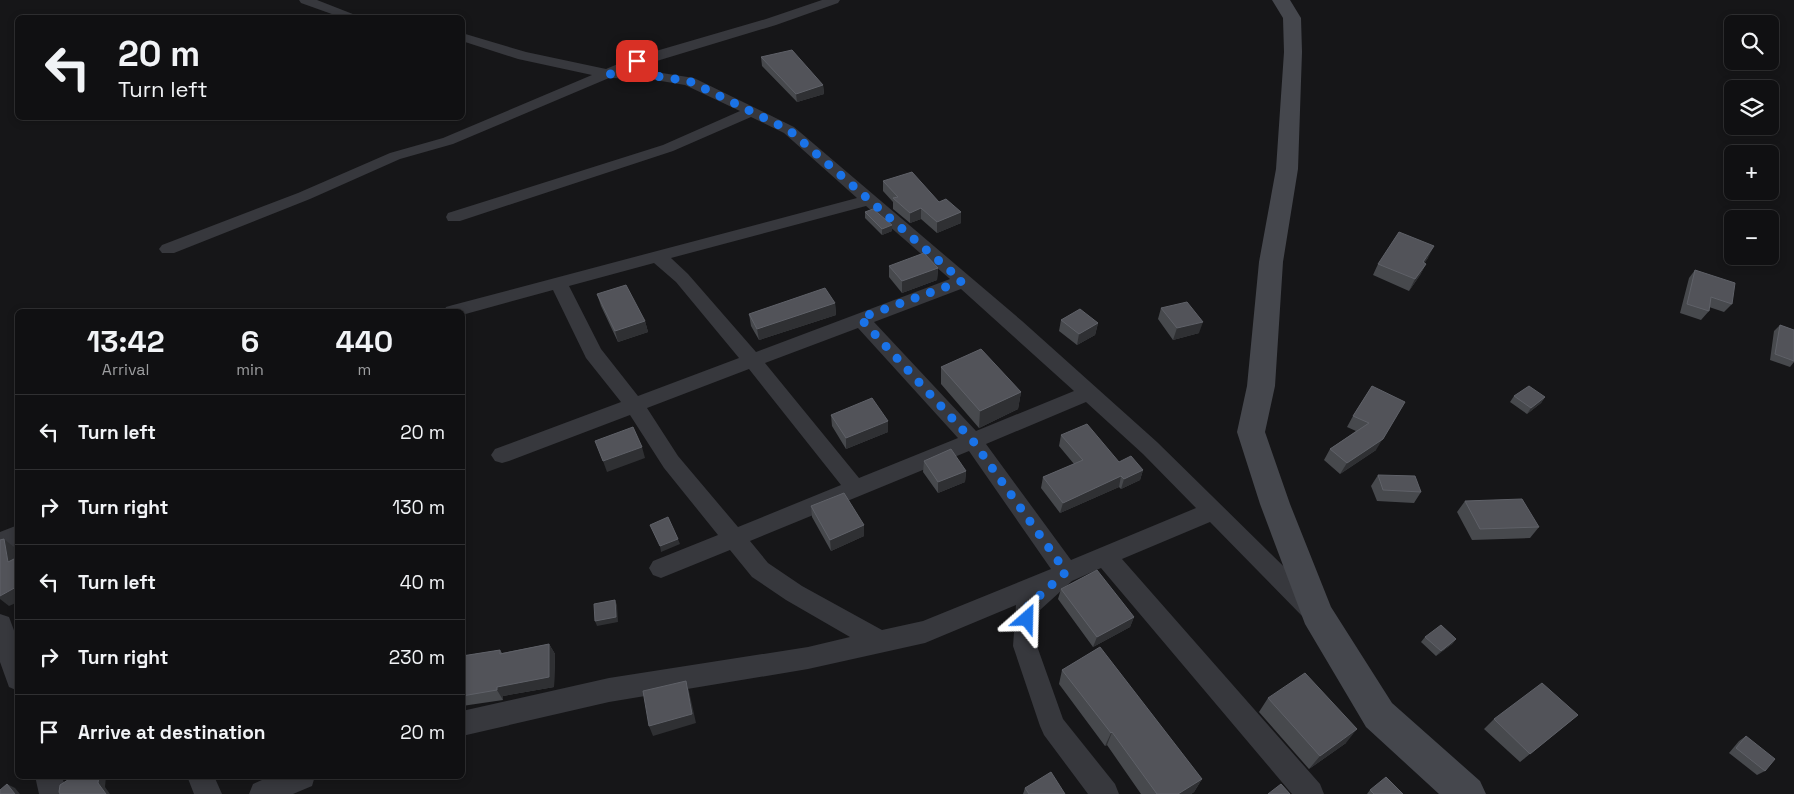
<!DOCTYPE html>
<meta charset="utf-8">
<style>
:root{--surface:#101012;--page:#1e1e20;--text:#f1f3f6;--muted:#9c9d9f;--line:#303032}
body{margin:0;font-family:"Space Grotesk",sans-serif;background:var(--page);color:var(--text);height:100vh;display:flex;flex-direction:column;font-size:19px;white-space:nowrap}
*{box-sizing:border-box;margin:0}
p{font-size:16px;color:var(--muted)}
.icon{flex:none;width:28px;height:28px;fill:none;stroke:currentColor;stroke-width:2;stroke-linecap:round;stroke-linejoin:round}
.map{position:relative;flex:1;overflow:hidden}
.side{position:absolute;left:15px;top:309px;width:450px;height:470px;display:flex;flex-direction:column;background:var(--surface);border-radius:8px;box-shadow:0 2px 8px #0003,0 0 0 1px var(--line)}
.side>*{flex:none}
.hud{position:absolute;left:15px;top:15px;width:450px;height:105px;border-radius:8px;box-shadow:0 2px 8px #0003,0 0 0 1px var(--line);background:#101012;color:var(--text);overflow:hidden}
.fabs{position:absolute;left:1724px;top:15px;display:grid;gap:10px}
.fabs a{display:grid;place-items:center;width:55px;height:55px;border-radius:8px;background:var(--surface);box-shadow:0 2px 8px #0003,0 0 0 1px var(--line);font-size:25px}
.pin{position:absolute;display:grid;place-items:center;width:42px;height:42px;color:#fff;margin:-21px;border-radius:10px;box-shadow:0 2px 8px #0006}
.me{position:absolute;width:55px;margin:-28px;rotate:25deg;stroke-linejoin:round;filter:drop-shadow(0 0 4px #0008)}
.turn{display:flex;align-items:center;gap:18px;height:105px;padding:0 20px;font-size:22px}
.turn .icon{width:65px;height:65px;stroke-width:2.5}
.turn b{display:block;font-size:35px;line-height:42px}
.eta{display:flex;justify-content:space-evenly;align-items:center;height:85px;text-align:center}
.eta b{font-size:30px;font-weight:700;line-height:35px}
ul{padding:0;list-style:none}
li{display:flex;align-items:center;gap:15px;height:75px;padding:0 20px;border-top:1px solid var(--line)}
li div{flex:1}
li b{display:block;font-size:19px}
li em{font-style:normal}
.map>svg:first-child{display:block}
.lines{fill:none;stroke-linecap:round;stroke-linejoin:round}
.street{fill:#37383d;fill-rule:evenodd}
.secondary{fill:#45474d;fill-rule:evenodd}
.wall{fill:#47494d}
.shaded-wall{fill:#2f3033}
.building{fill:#525359;stroke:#5f6168}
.route{stroke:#1a73e8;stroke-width:9;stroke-dasharray:0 16.2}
</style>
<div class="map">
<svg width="1794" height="794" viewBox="0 0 1794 794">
<rect width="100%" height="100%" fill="#161618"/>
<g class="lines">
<path class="street" d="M 299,0 L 317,0 L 363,18 L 343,18 L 301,3 Z
M 822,0 L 840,0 L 838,3 L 776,25 L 627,70 L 649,71 L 694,78 L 794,127 L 1022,321 L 1157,442 L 1320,602 L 1324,610 L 1320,618 L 1312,621 L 1304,618 L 1210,522 L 1122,559 L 1320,784 L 1324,794 L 1292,794 L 1101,568 L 1072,581 L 1040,610 L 1037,646 L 1063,719 L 1115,784 L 1119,794 L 1088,794 L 1044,735 L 1040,726 L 1013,646 L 1016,605 L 925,643 L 808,669 L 609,702 L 462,736 L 462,711 L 609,678 L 808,647 L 850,637 L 786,600 L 752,577 L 730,550 L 661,578 L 653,575 L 649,568 L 653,561 L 718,535 L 664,468 L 630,415 L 509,461 L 502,463 L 495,461 L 491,455 L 495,449 L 621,402 L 586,358 L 553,290 L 462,315 L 462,311 L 444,311 L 446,307 L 453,305 L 857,198 L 784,133 L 751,117 L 673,151 L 460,221 L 448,221 L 446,217 L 448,213 L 663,145 L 740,111 L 685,85 L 649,79 L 609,78 L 453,144 L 400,159 L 310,199 L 174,253 L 162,253 L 159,249 L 162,245 L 298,193 L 390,153 L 443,138 L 592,75 L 518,59 L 462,41 L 462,33 L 526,52 L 606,69 L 632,58 L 766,19 ZM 866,206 L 950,279 L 756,352 L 688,274 L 671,258 ZM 654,263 L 676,282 L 739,358 L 638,396 L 601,349 L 569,286 ZM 961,289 L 1074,391 L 976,431 L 874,322 ZM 858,328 L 958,438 L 859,478 L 765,363 ZM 749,369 L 841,485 L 738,527 L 678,456 L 647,408 ZM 1086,402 L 1143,454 L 1196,508 L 1071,560 L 986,444 ZM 969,451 L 1051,569 L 923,621 L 882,630 L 802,586 L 768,563 L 750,541 Z
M 18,525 L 18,545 L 0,553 L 0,532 Z
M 0,614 L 9,617 L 18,641 L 18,691 L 9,687 L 0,662 Z
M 35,776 L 62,776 L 67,794 L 39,794 Z
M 187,776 L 214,776 L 222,794 L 194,794 Z
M 271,776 L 315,776 L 312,786 L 293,794 L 249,794 L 253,784 Z"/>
<path class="secondary" d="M 1272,0 L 1290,0 L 1301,18 L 1302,52 L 1298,169 L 1283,262 L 1275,386 L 1265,432 L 1290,504 L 1331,607 L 1392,703 L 1480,781 L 1486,794 L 1439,794 L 1366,727 L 1305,624 L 1260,504 L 1237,432 L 1247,386 L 1259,262 L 1276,169 L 1284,52 L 1283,18 Z"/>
</g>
<path class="wall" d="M 761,57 L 823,85 L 824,94 L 797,102 L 762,66 Z
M 883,181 L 939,202 L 961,212 L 961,223 L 937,233 L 921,219 L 910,223 L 893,209 L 893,202 L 883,191 Z
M 865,212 L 892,231 L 882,235 L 865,218 Z
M 1428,258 L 1424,263 L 1426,264 L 1420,275 L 1409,291 L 1373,275 L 1378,264 Z
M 889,266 L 938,268 L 937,280 L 902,293 L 889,277 Z
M 1695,270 L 1732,304 L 1724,312 L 1709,307 L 1709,311 L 1701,320 L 1680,313 L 1689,278 Z
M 597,294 L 645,321 L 648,332 L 618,342 L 601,306 Z
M 835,303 L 836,315 L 759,340 L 751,326 L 749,314 Z
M 1161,308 L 1199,333 L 1173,340 L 1158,319 Z
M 1061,320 L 1098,323 L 1095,335 L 1077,345 L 1059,331 Z
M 1780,325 L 1794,330 L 1794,362 L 1790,367 L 1770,360 L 1774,331 Z
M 941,367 L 1021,392 L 1018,409 L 979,428 L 941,384 Z
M 1372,386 L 1376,450 L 1340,474 L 1324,460 L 1330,449 L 1356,431 L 1347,427 L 1353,416 Z
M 1514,396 L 1545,397 L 1541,403 L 1527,414 L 1510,402 Z
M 831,415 L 888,432 L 846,449 L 832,426 Z
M 1061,435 L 1119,462 L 1143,470 L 1140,480 L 1121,489 L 1119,487 L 1060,513 L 1041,488 L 1043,477 L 1074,464 L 1059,446 Z
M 924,461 L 966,471 L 965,482 L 938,493 L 923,472 Z
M 1378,475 L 1421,492 L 1414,503 L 1377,501 L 1371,486 Z
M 1465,501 L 1539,527 L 1530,538 L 1472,540 L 1457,512 Z
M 811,506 L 864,525 L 864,536 L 831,551 L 812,517 Z
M 1061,589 L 1134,617 L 1130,627 L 1093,647 L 1058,599 Z
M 1425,637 L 1456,639 L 1452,644 L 1436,656 L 1421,642 Z
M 549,644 L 555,654 L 554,687 L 503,696 L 503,700 L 462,706 L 462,656 L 500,650 L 502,653 Z
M 1062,670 L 1202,779 L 1194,792 L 1191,794 L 1141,794 L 1107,745 L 1105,746 L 1059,684 Z
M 1268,698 L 1346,743 L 1309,769 L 1259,712 Z
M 1578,715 L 1520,762 L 1484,729 L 1494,719 Z
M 1746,736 L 1765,771 L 1757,775 L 1729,753 L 1739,741 Z
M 1025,788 L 1065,794 L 1023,794 Z
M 1370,790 L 1403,794 L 1367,794 Z"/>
<path class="shaded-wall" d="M 823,85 L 824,94 L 797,102 L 796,94 Z
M 921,208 L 921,219 L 910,223 L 910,213 Z
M 961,212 L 961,223 L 937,233 L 937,222 Z
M 892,225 L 892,231 L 882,235 L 882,229 Z
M 1434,246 L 1428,258 L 1417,274 L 1423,262 Z
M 1426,264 L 1420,275 L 1409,291 L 1415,279 Z
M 938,268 L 937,280 L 902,293 L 902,281 Z
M 835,303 L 836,315 L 759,340 L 757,329 Z
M 645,321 L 648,332 L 618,342 L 615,331 Z
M 1203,322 L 1199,333 L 1173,340 L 1177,328 Z
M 1098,323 L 1095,335 L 1077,345 L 1079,334 Z
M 1021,392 L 1018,409 L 979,428 L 980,411 Z
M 1545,397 L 1541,403 L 1527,414 L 1531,408 Z
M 1405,402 L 1376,450 L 1340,474 L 1347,463 Z
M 888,421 L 888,432 L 846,449 L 846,438 Z
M 642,447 L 645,458 L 607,472 L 603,461 Z
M 1143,470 L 1140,480 L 1121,489 L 1124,479 Z
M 966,471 L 965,482 L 938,493 L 938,482 Z
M 1121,476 L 1119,487 L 1060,513 L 1063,503 Z
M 864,525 L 864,536 L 831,551 L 830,540 Z
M 4,539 L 15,548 L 18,561 L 8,562 Z
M 678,539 L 680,544 L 661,552 L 660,546 Z
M 18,586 L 18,602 L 9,606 L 0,599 L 0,596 Z
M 615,600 L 617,605 L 618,622 L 597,626 L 595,621 Z
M 1134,617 L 1130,627 L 1093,647 L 1097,637 Z
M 1456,639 L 1452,644 L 1436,656 L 1441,651 Z
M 549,644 L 555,654 L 554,687 L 503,696 L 503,700 L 497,690 L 497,687 Z
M 686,681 L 689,691 L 696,723 L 653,736 L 649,726 Z
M 1357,729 L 1346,743 L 1309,769 L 1320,756 Z
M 1112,732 L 1107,745 L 1105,746 L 1111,733 Z
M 99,776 L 106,776 L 105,787 L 110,794 L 106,794 L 98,783 Z
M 1202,779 L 1194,792 L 1191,794 L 1178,794 Z
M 7,784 L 15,788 L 20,794 L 15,794 Z"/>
<path class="building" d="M 792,50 L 823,85 L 796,94 L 761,57 Z
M 912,172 L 939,202 L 946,199 L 961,212 L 937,222 L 921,208 L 910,213 L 893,198 L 898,197 L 883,181 Z
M 873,209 L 892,225 L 882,229 L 865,212 Z
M 1399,232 L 1434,246 L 1423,262 L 1426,264 L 1415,279 L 1378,264 Z
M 924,253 L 938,268 L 902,281 L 889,266 Z
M 1695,270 L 1735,283 L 1732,304 L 1711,297 L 1709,311 L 1687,304 Z
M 626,285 L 645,321 L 615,331 L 597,294 Z
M 825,288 L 835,303 L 757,329 L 749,314 Z
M 1187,302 L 1203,322 L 1177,328 L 1161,308 Z
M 1080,309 L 1098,323 L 1079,334 L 1061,320 Z
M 1780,325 L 1794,330 L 1794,361 L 1775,354 Z
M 981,349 L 1021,392 L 980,411 L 941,367 Z
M 1372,386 L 1405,402 L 1383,439 L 1347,463 L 1330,449 L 1369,423 L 1353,416 Z
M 1529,386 L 1545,397 L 1531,408 L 1514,396 Z
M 872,398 L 888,421 L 846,438 L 831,415 Z
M 1087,424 L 1119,462 L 1131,456 L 1143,470 L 1124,479 L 1121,476 L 1063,503 L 1043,477 L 1083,460 L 1061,435 Z
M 633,427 L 642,447 L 603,461 L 595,441 Z
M 951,449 L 966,471 L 938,482 L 924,461 Z
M 1378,475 L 1415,476 L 1421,492 L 1383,490 Z
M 844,493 L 864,525 L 830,540 L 811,506 Z
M 1522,499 L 1539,527 L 1480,529 L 1465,501 Z
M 668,517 L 678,539 L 660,546 L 650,525 Z
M 4,539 L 8,562 L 18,557 L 18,586 L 0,596 L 0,540 Z
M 1097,570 L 1134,617 L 1097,637 L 1061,589 Z
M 615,600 L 616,617 L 595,621 L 594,604 Z
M 1441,625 L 1456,639 L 1441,651 L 1425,637 Z
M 549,644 L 549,677 L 497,687 L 497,690 L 462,696 L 462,656 L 500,650 L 500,654 Z
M 1100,647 L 1202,779 L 1178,794 L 1157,794 L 1112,732 L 1111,733 L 1062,670 Z
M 1305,673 L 1357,729 L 1320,756 L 1268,698 Z
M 686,681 L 692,714 L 649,726 L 643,691 Z
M 1542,683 L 1578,715 L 1530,754 L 1494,719 Z
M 1746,736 L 1775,759 L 1765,771 L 1736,748 Z
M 1051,772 L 1065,794 L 1029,794 L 1025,788 Z
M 74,776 L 99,776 L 98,783 L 106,794 L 60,794 L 59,792 L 60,785 Z
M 1386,777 L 1403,794 L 1374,794 L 1370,790 Z
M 7,784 L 15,794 L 0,794 L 0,790 Z
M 1281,784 L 1290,794 L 1268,794 Z"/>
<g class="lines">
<path class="route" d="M 637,61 L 609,74 L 649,75 L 689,81 L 789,130 L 962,281 L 860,318 L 973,441 L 1066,572 L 1028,606 L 1027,619"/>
</g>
</svg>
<div class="fabs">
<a><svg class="icon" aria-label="search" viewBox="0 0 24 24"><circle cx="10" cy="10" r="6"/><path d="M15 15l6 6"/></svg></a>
<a><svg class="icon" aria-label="layers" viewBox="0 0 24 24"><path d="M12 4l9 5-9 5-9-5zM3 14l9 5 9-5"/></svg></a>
<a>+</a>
<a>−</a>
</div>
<div class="pin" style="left:637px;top:61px;background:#d93025"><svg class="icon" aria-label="arrive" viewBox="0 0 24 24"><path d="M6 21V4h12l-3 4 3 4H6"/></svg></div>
<svg class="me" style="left:1027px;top:619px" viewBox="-20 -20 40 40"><path d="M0-17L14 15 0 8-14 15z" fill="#1a73e8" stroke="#fff" stroke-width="4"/></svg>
<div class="hud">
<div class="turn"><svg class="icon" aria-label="left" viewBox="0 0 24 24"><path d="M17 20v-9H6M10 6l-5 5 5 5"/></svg><div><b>20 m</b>Turn left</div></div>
</div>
<section class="side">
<div class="eta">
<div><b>13:42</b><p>Arrival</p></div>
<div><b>6</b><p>min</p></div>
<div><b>440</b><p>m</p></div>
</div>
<ul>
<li><svg class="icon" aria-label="left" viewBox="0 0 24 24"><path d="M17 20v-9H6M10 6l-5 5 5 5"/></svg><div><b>Turn left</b></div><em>20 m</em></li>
<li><svg class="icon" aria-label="right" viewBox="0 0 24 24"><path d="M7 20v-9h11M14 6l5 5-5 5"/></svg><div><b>Turn right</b></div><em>130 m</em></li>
<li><svg class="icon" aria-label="left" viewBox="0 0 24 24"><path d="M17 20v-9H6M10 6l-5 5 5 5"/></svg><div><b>Turn left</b></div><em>40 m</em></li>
<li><svg class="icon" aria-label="right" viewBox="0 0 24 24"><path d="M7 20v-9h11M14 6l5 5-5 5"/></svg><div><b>Turn right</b></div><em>230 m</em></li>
<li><svg class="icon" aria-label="arrive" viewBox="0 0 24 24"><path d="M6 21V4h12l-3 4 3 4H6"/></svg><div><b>Arrive at destination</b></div><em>20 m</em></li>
</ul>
</section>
</div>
